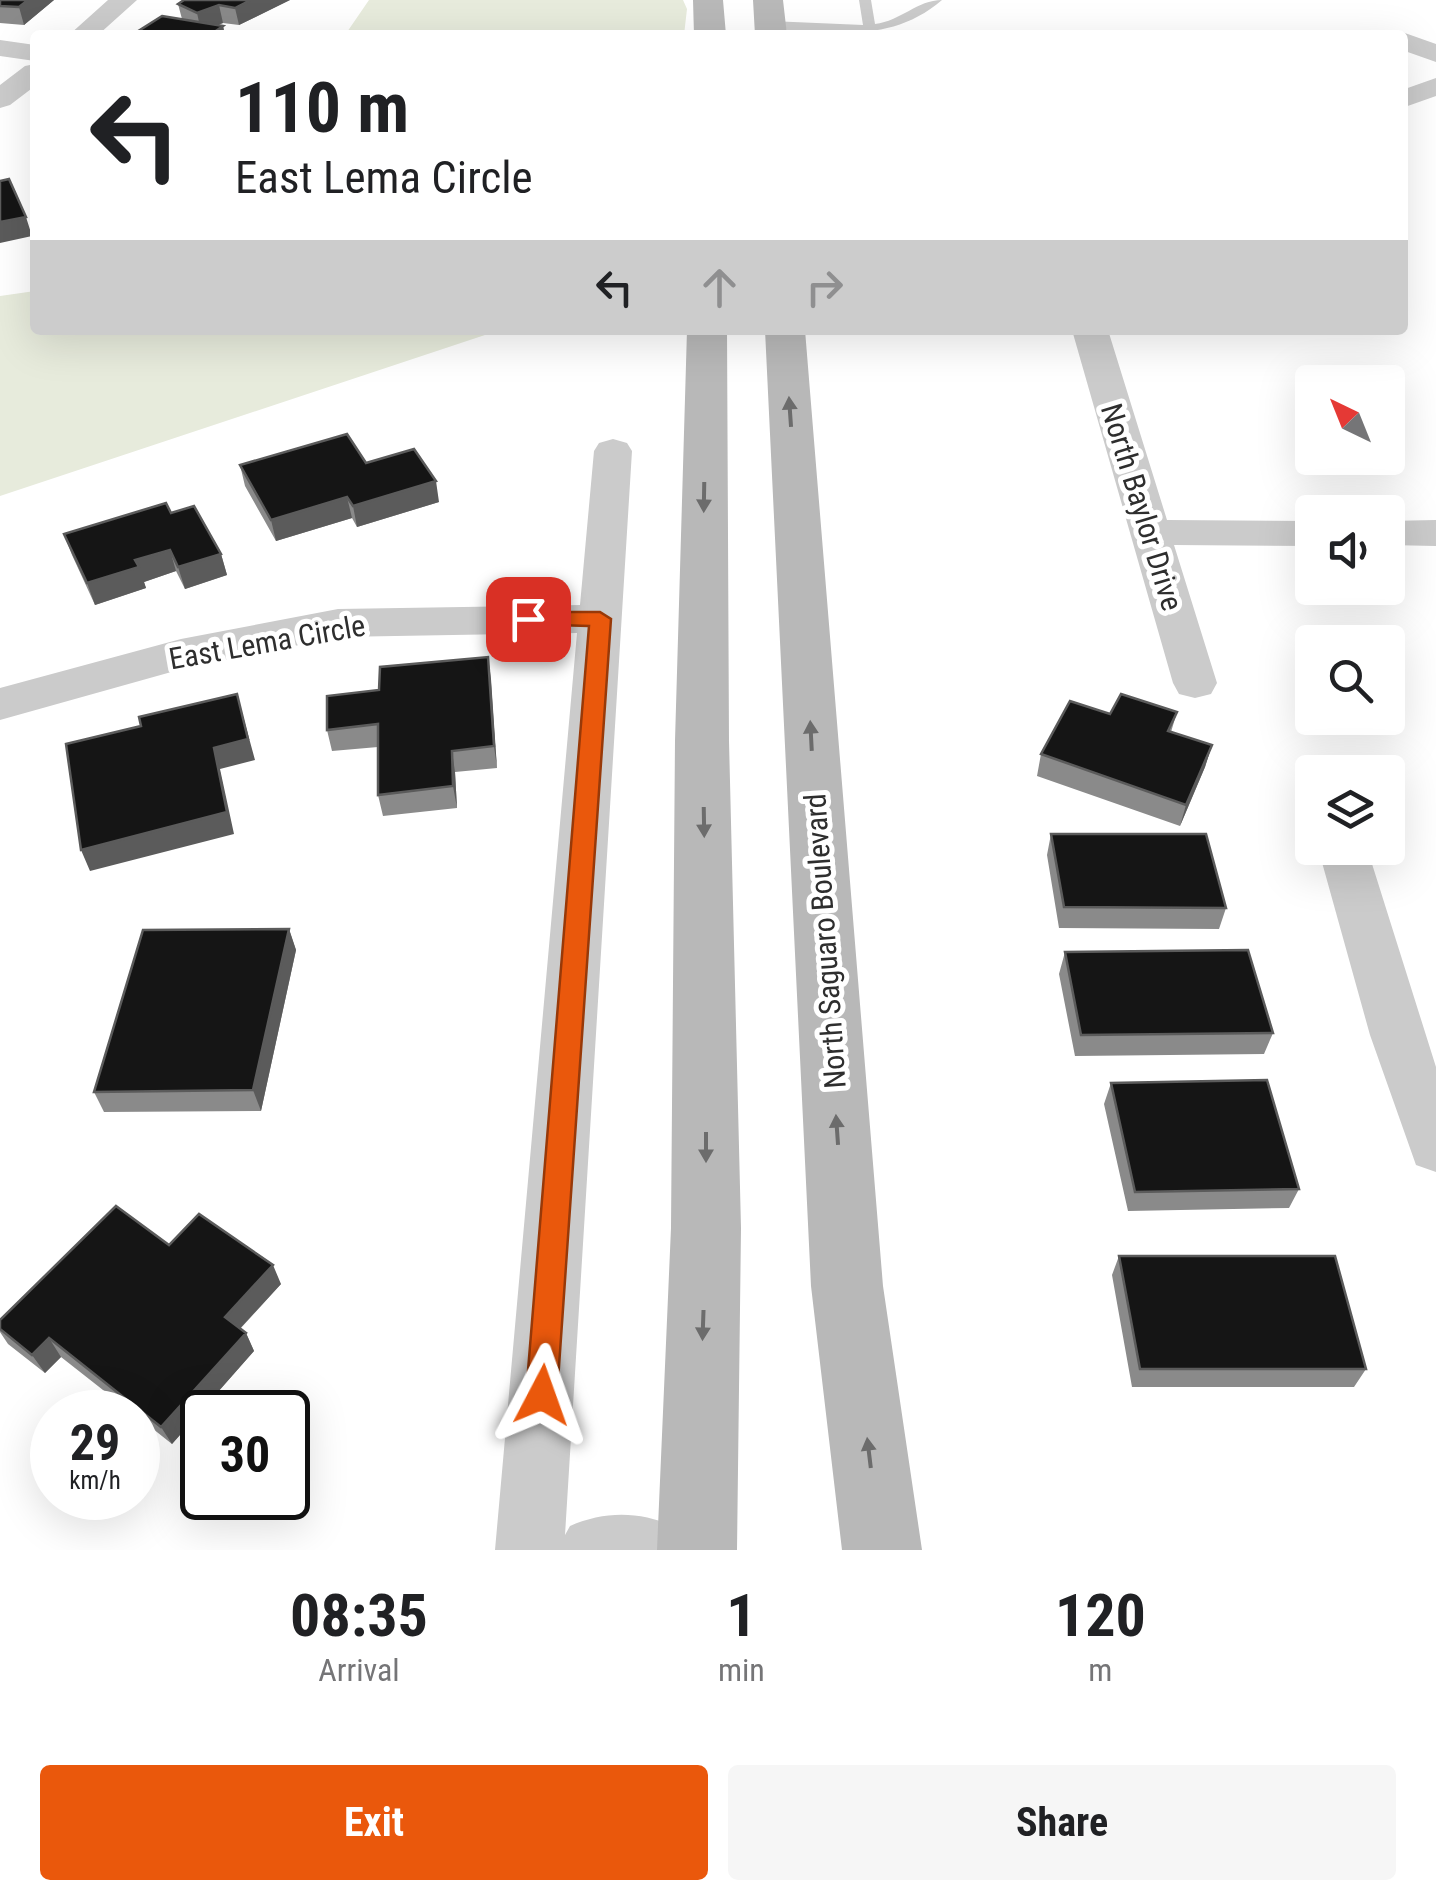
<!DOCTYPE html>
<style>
:root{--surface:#fff;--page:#f6f6f6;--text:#202124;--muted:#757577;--accent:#ea580c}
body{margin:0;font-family:"Roboto Condensed",sans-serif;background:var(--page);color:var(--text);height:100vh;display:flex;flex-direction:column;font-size:38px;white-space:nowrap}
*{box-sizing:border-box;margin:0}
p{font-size:32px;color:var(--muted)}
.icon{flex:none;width:55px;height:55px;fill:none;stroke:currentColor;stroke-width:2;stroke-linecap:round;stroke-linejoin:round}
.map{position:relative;height:1550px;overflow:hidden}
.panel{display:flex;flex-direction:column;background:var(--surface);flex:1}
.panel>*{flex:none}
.hud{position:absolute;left:30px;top:30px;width:1378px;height:305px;border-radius:10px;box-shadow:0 10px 40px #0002;background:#fff;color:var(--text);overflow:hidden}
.needle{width:65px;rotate:317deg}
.buttons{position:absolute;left:1295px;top:365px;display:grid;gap:20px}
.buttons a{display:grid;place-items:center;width:110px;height:110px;border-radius:10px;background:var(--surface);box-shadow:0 10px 40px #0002;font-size:50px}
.speed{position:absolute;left:30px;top:1390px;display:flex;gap:20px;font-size:50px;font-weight:700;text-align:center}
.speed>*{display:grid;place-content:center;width:130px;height:130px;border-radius:50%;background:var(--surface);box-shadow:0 10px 40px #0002;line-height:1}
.speed small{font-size:25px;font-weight:400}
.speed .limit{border:5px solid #111;border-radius:15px;background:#fff;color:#111}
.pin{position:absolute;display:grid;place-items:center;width:85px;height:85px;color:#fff;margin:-42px;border-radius:20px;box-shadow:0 5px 15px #0006}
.me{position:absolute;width:110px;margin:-55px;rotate:4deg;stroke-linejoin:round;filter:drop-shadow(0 0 8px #0008)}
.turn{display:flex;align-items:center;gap:35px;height:210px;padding:0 40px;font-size:45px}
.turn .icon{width:130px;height:130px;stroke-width:2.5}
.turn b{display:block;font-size:70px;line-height:85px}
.lanes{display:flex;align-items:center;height:95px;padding:0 40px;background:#0003;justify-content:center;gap:50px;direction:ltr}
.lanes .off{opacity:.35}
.eta{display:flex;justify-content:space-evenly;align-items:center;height:170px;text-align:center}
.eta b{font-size:60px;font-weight:700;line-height:70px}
.primary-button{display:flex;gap:20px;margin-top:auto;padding:20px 40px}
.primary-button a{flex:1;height:115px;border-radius:10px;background:var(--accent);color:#fff;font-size:40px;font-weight:700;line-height:115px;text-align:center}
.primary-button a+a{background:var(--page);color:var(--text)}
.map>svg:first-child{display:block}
.green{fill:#e7ebdc}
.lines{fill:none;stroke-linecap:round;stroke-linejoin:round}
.lane{fill:#cbcbcb;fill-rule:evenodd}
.street{fill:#cbcbcb;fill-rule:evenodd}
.secondary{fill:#b8b8b8;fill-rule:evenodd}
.wall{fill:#8a8a8a}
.shaded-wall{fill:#5b5b5b}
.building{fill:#151515;stroke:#5b5b5b;stroke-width:2.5}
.oneway{fill:#6c6c6c}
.route{fill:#ea580c;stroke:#983908;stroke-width:2.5}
.labels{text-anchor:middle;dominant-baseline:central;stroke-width:10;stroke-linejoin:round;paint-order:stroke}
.street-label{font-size:30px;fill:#2e2e2e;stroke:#fff}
</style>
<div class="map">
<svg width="1436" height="1550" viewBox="0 0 1436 1550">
<rect width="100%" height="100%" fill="#fff"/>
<path class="green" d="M 369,0 L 683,0 L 687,9 L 684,35 L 345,35 Z
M 35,291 L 35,330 L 500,330 L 0,496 L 0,296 Z"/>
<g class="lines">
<path class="lane" d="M 859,0 L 871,0 L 875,24 C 901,21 917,0 942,0 C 891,44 832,32 770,29 L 764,25 L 770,21 L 863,25 Z"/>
<path class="street" d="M 108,0 L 137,0 L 98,35 L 69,35 Z
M 1402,32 L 1436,44 L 1436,62 L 1402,50 L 1402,35 L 1392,35 Z
M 0,40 L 35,45 L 35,61 L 0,56 Z
M 35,64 L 35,86 L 10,105 L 0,108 L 0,85 L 25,66 Z
M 1436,78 L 1436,96 L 1402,108 L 1402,90 Z
M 1072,330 L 1108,330 L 1167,520 L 1312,521 L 1312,546 L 1174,545 L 1217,683 L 1211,694 L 1195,698 L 1179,694 L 1173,683 Z
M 613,439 L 627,443 L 632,451 L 565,1535 L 570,1526 C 604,1511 639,1511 673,1526 L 684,1550 L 495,1550 L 577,633 L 338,637 L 182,669 L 0,720 L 0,688 L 181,639 L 338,609 L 580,605 L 594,451 L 599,443 Z
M 1436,520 L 1436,546 L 1388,545 L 1388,521 Z
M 1318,848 L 1367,848 L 1436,1067 L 1436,1172 L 1416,1165 L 1370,1035 Z"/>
<path class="secondary" d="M 693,0 L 723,0 L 726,35 L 694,35 Z
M 753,0 L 783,0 L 787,35 L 755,35 Z
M 687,330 L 727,330 L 729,741 L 741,1228 L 737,1550 L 657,1550 L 671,1228 L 675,741 Z
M 765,330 L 805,330 L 883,1286 L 922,1550 L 842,1550 L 811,1286 Z"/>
</g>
<path class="wall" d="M 0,0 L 54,0 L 24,25 L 0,23 Z
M 290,0 L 239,25 L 223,23 L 218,25 L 223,26 L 225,35 L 132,35 L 182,19 L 178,4 Z
M 366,463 L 439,502 L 357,527 L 352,518 L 276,541 L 245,486 L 240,465 Z
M 171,513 L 221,554 L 227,575 L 185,589 L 176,571 L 144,582 L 146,588 L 95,605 L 72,555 L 64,534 Z
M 488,657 L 497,768 L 455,772 L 457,808 L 383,816 L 378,795 L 378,747 L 332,751 L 327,730 L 379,690 Z
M 1177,712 L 1171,732 L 1212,745 L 1205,767 L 1180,826 L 1037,776 L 1041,754 L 1110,714 Z
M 1051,834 L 1226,908 L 1219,929 L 1059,928 L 1047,855 Z
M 289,929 L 296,950 L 261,1111 L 104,1112 L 94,1092 Z
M 1065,952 L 1273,1033 L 1264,1054 L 1075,1056 L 1059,974 Z
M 1111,1083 L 1299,1189 L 1289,1208 L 1128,1211 L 1104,1104 Z
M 169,1245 L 281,1284 L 240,1329 L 246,1333 L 254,1351 L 172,1444 L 138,1417 L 138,1412 L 131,1412 L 61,1357 L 45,1373 L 8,1344 L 0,1332 L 0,1320 Z
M 1119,1256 L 1366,1369 L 1354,1387 L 1132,1387 L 1112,1275 Z"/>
<path class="shaded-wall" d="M 28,0 L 54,0 L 24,25 L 19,7 Z
M 251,0 L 290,0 L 239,25 L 235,8 Z
M 219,5 L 223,23 L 201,31 L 197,13 Z
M 223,26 L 225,35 L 210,35 Z
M 26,217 L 32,236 L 0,243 L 0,222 Z
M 436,481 L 439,502 L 357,527 L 353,506 Z
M 347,497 L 352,518 L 276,541 L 271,520 Z
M 170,550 L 176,571 L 144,582 L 146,588 L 95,605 L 87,583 L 135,560 Z
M 221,554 L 227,575 L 185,589 L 178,567 Z
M 488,657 L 491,679 L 497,768 L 494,746 Z
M 237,694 L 255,760 L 220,769 L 234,834 L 90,871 L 81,850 L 214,748 Z
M 1212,745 L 1205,767 L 1180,826 L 1186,805 Z
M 452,751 L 455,772 L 457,808 L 453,786 Z
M 289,929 L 296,950 L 261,1111 L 253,1090 Z
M 273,1265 L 281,1284 L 233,1336 L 225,1317 Z
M 246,1333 L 254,1351 L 172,1444 L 161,1427 Z
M 49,1338 L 61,1357 L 45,1373 L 32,1355 Z"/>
<path class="building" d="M 0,0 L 28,0 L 19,7 L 0,6 Z
M 184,0 L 251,0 L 235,8 L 219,5 L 197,13 L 178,4 Z
M 162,16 L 223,26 L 210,35 L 132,35 Z
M 9,179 L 26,217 L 0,222 L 0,181 Z
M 347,434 L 366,463 L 414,449 L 436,481 L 353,506 L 347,497 L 271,520 L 240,465 Z
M 166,503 L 171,513 L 194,506 L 221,554 L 178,567 L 170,550 L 135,560 L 139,567 L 87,583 L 64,534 Z
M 488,657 L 494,746 L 452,751 L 453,786 L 378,795 L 378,724 L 327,730 L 327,696 L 379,690 L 380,667 Z
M 237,694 L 248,739 L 214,748 L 227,812 L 81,850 L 66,744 L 141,726 L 139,717 Z
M 1121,694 L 1177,712 L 1168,731 L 1212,745 L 1186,805 L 1041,754 L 1070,701 L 1110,714 Z
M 1051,834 L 1206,834 L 1226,908 L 1064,907 Z
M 289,929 L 253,1090 L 94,1092 L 143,930 Z
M 1248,950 L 1273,1033 L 1081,1035 L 1065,952 Z
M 1267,1080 L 1299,1189 L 1135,1192 L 1111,1083 Z
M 116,1206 L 169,1245 L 199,1214 L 273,1265 L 225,1317 L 246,1333 L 161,1427 L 49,1338 L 32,1355 L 0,1329 L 0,1320 Z
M 1119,1256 L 1335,1256 L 1366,1369 L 1140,1369 Z"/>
<defs><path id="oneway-solid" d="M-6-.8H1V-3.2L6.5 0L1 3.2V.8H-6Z" transform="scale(2.5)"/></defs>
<g class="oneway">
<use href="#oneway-solid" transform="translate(790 412) rotate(-94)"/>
<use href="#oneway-solid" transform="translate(704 497) rotate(91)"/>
<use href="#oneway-solid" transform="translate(811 736) rotate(-93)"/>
<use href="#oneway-solid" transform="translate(704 822) rotate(89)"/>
<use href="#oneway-solid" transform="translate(837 1130) rotate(-94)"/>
<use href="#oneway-solid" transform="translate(706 1147) rotate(90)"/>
<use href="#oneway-solid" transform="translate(703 1325) rotate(92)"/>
<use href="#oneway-solid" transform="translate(869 1453) rotate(-97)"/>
</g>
<path class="route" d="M 528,612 L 600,612 L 611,619 L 557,1395 L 552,1406 L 542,1410 L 531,1406 L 526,1395 L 589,626 L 520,624 L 517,619 Z"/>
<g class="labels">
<g class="street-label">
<text transform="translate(1142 507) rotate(73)">North Baylor Drive</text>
<text transform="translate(267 642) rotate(-10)">East Lema Circle</text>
<text transform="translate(825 941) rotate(-94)">North Saguaro Boulevard</text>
</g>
</g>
</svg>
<div class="buttons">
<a><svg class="needle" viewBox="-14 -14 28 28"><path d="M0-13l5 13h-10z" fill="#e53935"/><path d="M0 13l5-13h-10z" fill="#757577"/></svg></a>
<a><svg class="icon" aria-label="sound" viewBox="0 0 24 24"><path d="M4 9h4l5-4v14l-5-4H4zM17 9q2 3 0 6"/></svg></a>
<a><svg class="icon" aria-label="search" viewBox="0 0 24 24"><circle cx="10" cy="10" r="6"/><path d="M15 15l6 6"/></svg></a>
<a><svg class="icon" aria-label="layers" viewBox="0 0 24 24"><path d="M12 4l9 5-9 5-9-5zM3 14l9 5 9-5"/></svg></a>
</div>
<div class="speed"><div>29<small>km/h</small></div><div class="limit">30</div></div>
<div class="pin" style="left:528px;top:619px;background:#d93025"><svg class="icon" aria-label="arrive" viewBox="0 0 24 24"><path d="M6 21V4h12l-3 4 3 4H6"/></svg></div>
<svg class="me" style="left:542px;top:1395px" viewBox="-20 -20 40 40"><path d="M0-17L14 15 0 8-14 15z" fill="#ea580c" stroke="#fff" stroke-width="4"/></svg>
<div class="hud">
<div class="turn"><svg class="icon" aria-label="left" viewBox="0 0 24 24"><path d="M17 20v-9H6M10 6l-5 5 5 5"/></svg><div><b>110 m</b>East Lema Circle</div></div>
<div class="lanes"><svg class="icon" aria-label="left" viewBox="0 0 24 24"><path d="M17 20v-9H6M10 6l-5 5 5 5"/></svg><svg class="icon off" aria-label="ahead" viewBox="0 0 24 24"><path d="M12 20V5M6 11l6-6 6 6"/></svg><svg class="icon off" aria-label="right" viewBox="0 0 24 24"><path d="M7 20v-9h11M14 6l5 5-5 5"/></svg></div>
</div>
</div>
<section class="panel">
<div class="eta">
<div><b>08:35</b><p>Arrival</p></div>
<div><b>1</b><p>min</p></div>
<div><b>120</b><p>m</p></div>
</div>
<div class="primary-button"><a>Exit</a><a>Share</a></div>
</section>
